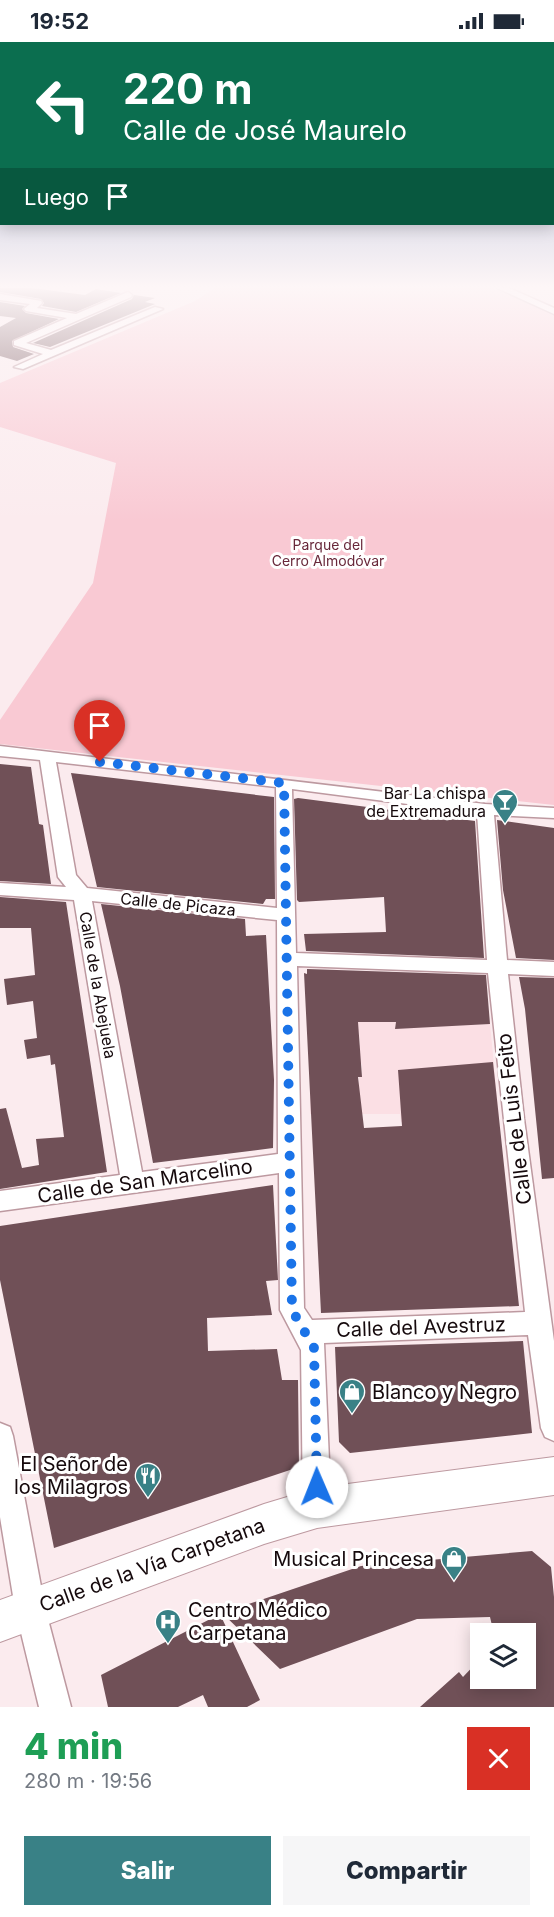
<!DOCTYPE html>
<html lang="es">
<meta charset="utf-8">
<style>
:root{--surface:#fff;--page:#f6f6f7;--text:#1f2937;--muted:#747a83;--accent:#398186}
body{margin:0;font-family:Inter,sans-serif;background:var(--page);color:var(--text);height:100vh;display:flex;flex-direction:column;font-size:22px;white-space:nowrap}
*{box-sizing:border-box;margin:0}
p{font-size:20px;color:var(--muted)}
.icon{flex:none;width:33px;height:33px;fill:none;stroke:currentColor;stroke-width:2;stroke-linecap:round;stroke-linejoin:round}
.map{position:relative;height:1665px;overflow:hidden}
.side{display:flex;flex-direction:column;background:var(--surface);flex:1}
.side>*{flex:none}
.guide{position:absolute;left:0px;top:0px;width:555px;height:183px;box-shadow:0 3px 15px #0003;background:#0b6e4f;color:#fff;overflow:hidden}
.controls{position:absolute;left:470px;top:1581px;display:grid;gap:12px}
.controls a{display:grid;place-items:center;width:66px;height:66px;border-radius:0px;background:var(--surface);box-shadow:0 3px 15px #0003;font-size:30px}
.pin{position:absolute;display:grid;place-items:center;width:51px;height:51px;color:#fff;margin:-62px -26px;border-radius:50% 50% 50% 0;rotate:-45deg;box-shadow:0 0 6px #0007}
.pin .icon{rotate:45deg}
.me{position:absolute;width:66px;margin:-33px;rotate:359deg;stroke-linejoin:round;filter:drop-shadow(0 0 4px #0008)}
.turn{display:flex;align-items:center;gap:21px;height:126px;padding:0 24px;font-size:27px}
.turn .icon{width:78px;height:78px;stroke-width:2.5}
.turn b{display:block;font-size:42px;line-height:51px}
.then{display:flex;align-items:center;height:57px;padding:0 24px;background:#0003;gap:12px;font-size:22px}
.round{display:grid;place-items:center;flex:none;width:63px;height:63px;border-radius:0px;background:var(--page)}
.headline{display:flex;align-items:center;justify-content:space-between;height:102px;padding:0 24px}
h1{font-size:36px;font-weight:800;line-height:45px;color:#1e9e55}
.button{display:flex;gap:12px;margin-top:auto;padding:12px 24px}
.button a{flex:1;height:69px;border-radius:0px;background:var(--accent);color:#fff;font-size:24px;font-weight:800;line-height:69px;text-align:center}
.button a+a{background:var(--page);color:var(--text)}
.status{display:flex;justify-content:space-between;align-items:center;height:42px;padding:0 30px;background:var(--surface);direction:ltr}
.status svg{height:16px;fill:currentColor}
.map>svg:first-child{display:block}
.built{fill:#fbdfe4}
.green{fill:#f9c9d3}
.building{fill:#705057}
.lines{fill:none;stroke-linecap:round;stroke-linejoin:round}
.street-casing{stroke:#bd99a0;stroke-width:3}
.secondary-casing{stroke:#bd99a0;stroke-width:2}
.street{fill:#fff;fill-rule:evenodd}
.secondary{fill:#fff;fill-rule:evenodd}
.route{stroke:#1a73e8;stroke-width:10;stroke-dasharray:0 18}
.labels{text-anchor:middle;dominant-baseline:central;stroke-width:6;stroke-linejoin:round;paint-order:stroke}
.far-park-label{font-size:14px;fill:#68283a;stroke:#fff}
.poi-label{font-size:16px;fill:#15090c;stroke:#fff;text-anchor:end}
.street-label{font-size:16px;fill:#15090c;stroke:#fff}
.near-street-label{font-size:20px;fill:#15090c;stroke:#fff}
.near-poi-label{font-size:20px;fill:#15090c;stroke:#fff;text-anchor:start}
</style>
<div class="status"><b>19:52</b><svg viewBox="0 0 49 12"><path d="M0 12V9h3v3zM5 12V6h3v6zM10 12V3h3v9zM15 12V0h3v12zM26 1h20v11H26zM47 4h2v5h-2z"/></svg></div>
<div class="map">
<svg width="554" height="1665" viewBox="0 0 554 1665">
<rect width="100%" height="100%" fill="#fbebee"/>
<path class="built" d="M 354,980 L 396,980 L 395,986 L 490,982 L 499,1075 L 401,1080 L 400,1072 L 310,1072 L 310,1047 L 359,1045 L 359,1035 L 362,1035 L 362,1022 L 358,1022 L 356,1004 L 360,1003 L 359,990 L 355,989 Z"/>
<path class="green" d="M 215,246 L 492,246 L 554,272 L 554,763 L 0,702 L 0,678 L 93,541 L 116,421 L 0,385 L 0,341 L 195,259 Z"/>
<path class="building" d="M 0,246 L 32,246 L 85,253 L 96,247 L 121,251 L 76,270 L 42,264 L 44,261 L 41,257 L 0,250 Z
M 134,253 L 155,256 L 145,260 L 155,262 L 50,305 L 33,301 L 132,257 Z
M 0,260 L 25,264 L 22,267 L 26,271 L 59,277 L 12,299 L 13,305 L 34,312 L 17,319 L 0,314 L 0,285 L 16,276 L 0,274 Z
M 0,722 L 31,725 L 39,782 L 43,783 L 51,842 L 0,839 Z
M 71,731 L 274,755 L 275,857 L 266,857 L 263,862 L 97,845 Z
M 298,756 L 475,779 L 484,916 L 306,909 L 304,892 L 386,890 L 384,855 L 299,860 L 297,858 L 294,757 Z
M 497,778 L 554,786 L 554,918 L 516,916 L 503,848 Z
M 0,855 L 66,860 L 107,1130 L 0,1147 L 0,1067 L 6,1066 L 22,1126 L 39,1123 L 36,1097 L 64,1095 L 55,1022 L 51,1023 L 50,1013 L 27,1017 L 24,998 L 37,996 L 33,959 L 7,963 L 4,937 L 35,933 L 31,886 L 0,886 Z
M 101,862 L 245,877 L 246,894 L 266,893 L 274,1038 L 273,1106 L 153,1121 L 120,944 Z
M 307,927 L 486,933 L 490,982 L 395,987 L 396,980 L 358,980 L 362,1035 L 358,1035 L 364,1086 L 402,1084 L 398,1028 L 493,1020 L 519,1264 L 321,1271 L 304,931 L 307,932 Z
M 519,935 L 554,936 L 554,1136 L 542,1137 L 525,967 Z
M 273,1143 L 278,1238 L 266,1239 L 272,1273 L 207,1276 L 208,1309 L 277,1307 L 282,1338 L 298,1338 L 299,1425 L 54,1506 L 0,1238 L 0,1184 Z
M 523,1299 L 532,1391 L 350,1411 L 339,1400 L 335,1305 Z
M 532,1509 L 551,1525 L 554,1555 L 554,1665 L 420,1665 L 459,1630 L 463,1635 L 480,1617 L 480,1636 L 525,1636 L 525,1592 L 494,1592 L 490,1575 L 417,1577 L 280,1627 L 222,1571 L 361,1524 Z
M 220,1572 L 260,1658 L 247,1665 L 208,1665 L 203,1653 L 178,1665 L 108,1665 L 101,1633 Z"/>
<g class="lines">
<defs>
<path id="street" d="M 497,246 L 509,246 L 554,266 L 554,272 Z
M 128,250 L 132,253 L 131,255 L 26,301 L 51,308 L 155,265 L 163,267 L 23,327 L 14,325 L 43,312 L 14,303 L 14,299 L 67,276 L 26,269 L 24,267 L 30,262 L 0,258 L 0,252 L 41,259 L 42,261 L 37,266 L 76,272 Z
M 0,704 L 485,762 L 554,766 L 554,776 L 494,773 L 507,918 L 554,920 L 554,934 L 508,932 L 524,1077 L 554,1299 L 554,1399 L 545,1395 L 541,1386 L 528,1293 L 324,1301 L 331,1466 L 327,1476 L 317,1480 L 307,1476 L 303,1466 L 301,1308 L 280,1268 L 279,1131 L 0,1169 L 0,1149 L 120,1133 L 74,858 L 0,853 L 0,841 L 66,845 L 58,835 L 40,718 L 0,714 ZM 56,720 L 276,745 L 277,866 L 87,846 L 76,833 ZM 292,747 L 477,771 L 487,918 L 296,911 ZM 92,859 L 277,878 L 278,1112 L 142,1130 ZM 297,924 L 488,931 L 525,1270 L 312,1278 L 304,1266 Z
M 0,1381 L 10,1385 L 13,1394 L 45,1566 L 71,1665 L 39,1665 L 15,1566 L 0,1475 Z"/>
<path id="secondary" d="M 554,1415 L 554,1453 L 317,1486 L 264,1502 L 0,1600 L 0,1558 L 264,1462 L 317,1446 Z"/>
</defs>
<use href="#street" class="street-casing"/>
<use href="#secondary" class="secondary-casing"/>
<use href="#street" class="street"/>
<use href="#secondary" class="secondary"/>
</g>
<linearGradient id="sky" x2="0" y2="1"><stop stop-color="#9fabcf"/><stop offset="0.51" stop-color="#fdf6f7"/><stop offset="1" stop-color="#fdf6f7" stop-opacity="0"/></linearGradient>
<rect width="554" height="480" fill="url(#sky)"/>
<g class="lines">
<path class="route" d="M 100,720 L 284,741 L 292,1268 L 314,1306 L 317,1445"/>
</g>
<defs>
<symbol id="bar-pin" viewBox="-11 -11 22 30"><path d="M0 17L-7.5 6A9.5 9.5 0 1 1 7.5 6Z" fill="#398186" stroke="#fff"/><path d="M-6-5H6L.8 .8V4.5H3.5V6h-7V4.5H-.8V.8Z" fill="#fff"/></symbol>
<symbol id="shop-pin" viewBox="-11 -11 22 30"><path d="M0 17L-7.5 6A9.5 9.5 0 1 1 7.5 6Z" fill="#398186" stroke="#fff"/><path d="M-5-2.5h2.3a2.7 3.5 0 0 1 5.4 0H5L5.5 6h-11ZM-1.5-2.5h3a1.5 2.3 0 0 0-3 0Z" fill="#fff"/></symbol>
<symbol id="restaurant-pin" viewBox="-11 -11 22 30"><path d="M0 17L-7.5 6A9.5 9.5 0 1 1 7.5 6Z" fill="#398186" stroke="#fff"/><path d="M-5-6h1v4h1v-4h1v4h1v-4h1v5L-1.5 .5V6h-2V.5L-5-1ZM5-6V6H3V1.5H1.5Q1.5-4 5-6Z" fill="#fff"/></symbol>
<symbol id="hospital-pin" viewBox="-11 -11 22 30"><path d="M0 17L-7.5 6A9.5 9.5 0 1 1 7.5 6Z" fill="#398186" stroke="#fff"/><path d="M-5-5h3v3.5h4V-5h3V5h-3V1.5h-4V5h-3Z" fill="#fff"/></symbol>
</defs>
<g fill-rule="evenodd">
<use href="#bar-pin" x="490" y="745" width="30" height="40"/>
<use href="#shop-pin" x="337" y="1335" width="30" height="40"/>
<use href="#restaurant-pin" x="133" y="1419" width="30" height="40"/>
<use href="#shop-pin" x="439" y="1502" width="30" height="40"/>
<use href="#hospital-pin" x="153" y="1565" width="30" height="40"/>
</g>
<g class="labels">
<g class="far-park-label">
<text x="328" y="502">Parque del<tspan x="328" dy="16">Cerro Almodóvar</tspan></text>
</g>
<g class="poi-label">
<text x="486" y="751">Bar La chispa<tspan x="486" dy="18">de Extremadura</tspan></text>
</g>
<g class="street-label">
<text transform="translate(178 862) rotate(6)">Calle de Picaza</text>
<text transform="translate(98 943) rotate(80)">Calle de la Abejuela</text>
</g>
<g class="near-street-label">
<text transform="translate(514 1077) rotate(-97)">Calle de Luis Feito</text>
<text transform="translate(145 1139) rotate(-8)">Calle de San Marcelino</text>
<text transform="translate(421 1285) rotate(-2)">Calle del Avestruz</text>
<text transform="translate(152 1523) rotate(-20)">Calle de la Vía Carpetana</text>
</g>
<g class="near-poi-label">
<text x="372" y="1350">Blanco y Negro</text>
<text x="128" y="1422" text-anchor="end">El Señor de<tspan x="128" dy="23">los Milagros</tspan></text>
<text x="434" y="1517" text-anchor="end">Musical Princesa</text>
<text x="188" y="1568">Centro Médico<tspan x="188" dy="23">Carpetana</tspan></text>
</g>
</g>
</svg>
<div class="controls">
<a><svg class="icon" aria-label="layers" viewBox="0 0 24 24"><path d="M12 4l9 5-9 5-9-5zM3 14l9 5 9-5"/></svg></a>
</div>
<div class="pin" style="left:100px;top:720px;background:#d93025"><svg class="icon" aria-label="arrive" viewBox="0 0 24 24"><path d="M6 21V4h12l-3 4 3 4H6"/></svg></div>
<svg class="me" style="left:317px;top:1445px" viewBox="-20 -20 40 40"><circle r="19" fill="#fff"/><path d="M0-13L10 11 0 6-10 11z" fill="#1a73e8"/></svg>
<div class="guide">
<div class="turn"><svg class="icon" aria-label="left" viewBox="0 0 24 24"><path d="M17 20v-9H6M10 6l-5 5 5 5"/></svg><div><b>220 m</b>Calle de José Maurelo</div></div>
<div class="then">Luego<svg class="icon" aria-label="arrive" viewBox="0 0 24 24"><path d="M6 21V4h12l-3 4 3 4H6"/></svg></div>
</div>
</div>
<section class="side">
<div class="headline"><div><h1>4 min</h1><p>280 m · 19:56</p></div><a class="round" style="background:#d93025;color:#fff"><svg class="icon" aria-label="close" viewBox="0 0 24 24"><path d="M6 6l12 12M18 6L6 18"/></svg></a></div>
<div class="button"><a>Salir</a><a>Compartir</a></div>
</section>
